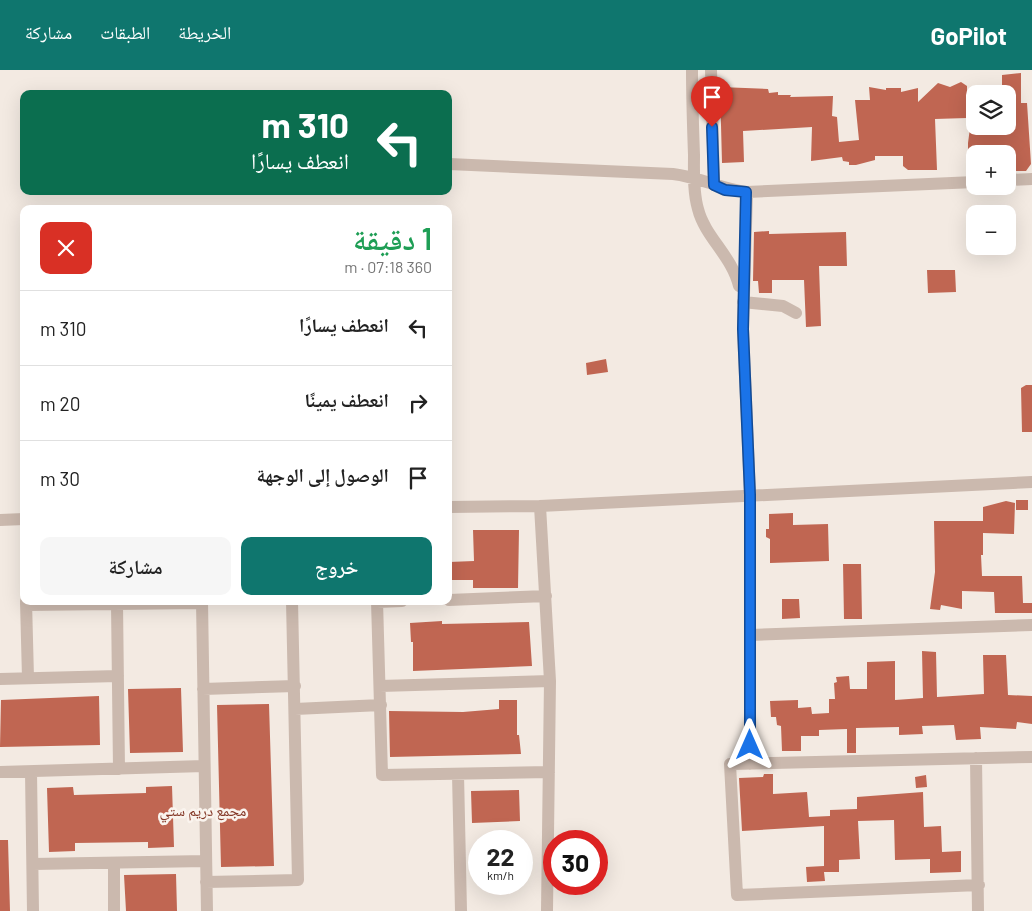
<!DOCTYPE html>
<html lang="ar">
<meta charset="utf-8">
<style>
:root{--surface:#fff;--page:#f6f6f6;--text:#222;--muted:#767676;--line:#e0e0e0;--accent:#0f766e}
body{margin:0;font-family:Barlow,"Noto Naskh Arabic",sans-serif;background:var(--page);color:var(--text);direction:rtl;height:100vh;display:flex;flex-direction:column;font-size:19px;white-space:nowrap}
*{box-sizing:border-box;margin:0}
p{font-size:16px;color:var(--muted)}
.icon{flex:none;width:28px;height:28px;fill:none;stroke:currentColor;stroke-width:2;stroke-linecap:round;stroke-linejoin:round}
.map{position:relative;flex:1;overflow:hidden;direction:ltr}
.side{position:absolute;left:20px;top:135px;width:432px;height:400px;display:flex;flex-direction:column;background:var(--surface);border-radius:10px;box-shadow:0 5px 20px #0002;direction:rtl}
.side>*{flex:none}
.banner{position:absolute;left:20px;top:20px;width:432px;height:105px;border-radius:10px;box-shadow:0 5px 20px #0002;direction:rtl;background:#0b6e4f;color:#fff;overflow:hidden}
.tools{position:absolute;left:966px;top:15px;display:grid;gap:10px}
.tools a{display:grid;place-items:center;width:50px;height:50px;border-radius:10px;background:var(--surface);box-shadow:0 5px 20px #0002;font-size:25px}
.speed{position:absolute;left:468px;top:760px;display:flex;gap:10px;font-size:25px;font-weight:700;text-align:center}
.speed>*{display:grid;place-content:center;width:65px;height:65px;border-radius:50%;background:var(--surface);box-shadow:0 5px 20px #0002;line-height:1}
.speed small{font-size:12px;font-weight:400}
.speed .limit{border:8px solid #d22;background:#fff;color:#111}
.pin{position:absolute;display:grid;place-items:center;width:42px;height:42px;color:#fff;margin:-51px -21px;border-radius:50% 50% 50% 0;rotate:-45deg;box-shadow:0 0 5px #0007}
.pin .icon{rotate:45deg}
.me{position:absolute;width:55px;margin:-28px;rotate:0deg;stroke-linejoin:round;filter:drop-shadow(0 0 4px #0008)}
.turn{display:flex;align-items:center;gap:18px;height:105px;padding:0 20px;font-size:22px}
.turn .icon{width:65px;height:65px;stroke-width:2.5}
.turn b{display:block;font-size:35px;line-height:42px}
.round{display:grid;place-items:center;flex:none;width:52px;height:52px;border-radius:10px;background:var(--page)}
.headline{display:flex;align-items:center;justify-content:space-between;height:85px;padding:0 20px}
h1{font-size:30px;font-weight:600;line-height:38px;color:#1e9e55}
.button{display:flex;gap:10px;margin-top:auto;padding:10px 20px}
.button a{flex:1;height:58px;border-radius:10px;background:var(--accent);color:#fff;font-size:20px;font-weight:600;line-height:58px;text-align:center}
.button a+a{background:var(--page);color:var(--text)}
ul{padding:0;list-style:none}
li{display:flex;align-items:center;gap:15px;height:75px;padding:0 20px;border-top:1px solid var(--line)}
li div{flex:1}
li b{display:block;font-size:19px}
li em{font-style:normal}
header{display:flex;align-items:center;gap:30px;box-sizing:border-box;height:70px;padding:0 25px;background:var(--accent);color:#fff}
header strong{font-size:24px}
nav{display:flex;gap:28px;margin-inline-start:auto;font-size:18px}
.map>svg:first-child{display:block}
.building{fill:#c06652}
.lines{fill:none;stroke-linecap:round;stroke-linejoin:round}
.minor{stroke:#cbb9ae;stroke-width:12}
.route-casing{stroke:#114b97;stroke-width:12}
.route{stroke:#1a73e8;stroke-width:9}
.labels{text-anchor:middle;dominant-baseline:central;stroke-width:5;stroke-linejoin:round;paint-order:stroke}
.neighbourhood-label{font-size:15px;fill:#853928;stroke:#faf4ee}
</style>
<header>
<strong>GoPilot</strong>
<nav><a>الخريطة</a><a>الطبقات</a><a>مشاركة</a></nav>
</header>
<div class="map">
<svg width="1032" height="841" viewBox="0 0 1032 841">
<rect width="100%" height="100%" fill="#f3eae2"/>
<path class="building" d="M 1021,3 L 1021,33 L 1027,33 L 1031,94 L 1026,101 L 1008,101 L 1008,84 L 968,84 L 968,73 L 970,58 L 1008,56 L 1008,24 L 1002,24 L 1002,5 Z
M 961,12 L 967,16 L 967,48 L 935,49 L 937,100 L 908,100 L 903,96 L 903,86 L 875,86 L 875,90 L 856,95 L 849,95 L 849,92 L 843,91 L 842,87 L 811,91 L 812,57 L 743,61 L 744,92 L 722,93 L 720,17 L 768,19 L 769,23 L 778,22 L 778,25 L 791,25 L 790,27 L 833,26 L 832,46 L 837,47 L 839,72 L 859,70 L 855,30 L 870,30 L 869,17 L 886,20 L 886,18 L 901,18 L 901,22 L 918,18 L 918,32 L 938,13 L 950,17 Z
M 769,161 L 769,164 L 846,162 L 847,196 L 819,196 L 821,256 L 806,257 L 804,210 L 772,210 L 772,223 L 759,223 L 758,211 L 753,211 L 754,162 Z
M 927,200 L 955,200 L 956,222 L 928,223 Z
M 606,289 L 608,302 L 587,305 L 586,293 Z
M 1026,315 L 1032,315 L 1032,362 L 1022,362 L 1021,318 Z
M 1016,430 L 1028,430 L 1028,440 L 1016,440 Z
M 1006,431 L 1015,433 L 1014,464 L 983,463 L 983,485 L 981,485 L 982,506 L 1022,506 L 1023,533 L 1032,533 L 1032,543 L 995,543 L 994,522 L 962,521 L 962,539 L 941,535 L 940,540 L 930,539 L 935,502 L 934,451 L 983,451 L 983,437 Z
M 793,443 L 793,455 L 828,454 L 829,491 L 770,493 L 770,469 L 766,467 L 766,459 L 769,459 L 769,444 Z
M 473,460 L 519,460 L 518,518 L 473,518 L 473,510 L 449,510 L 449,492 L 474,491 Z
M 843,494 L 861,494 L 862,549 L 844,549 Z
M 782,529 L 799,529 L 800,548 L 782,549 Z
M 442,551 L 442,554 L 529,552 L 532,596 L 413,601 L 413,572 L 411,572 L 410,553 Z
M 922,581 L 936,582 L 937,627 L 984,624 L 983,585 L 1006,585 L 1008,625 L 1032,626 L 1032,654 L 1017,652 L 1016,659 L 980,657 L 981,669 L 956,670 L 954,655 L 922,656 L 923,664 L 899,665 L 899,657 L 856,658 L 856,683 L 847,683 L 847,659 L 819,660 L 819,666 L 801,666 L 801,681 L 782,681 L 781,656 L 777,655 L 776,647 L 771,647 L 770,631 L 798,630 L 798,638 L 811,637 L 812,644 L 829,643 L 829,629 L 835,629 L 834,613 L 837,612 L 836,607 L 849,606 L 850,619 L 867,619 L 867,592 L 895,591 L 895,630 L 923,628 Z
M 181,618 L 183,682 L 130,683 L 128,619 Z
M 99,626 L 100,675 L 0,677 L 1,630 Z
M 499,630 L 517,630 L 517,665 L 519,665 L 521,684 L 390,687 L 389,641 L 463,642 L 499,639 Z
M 269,634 L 274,796 L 221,797 L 217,635 Z
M 764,704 L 773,704 L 773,724 L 807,722 L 809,747 L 830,746 L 830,740 L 857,739 L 857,727 L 923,722 L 924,757 L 941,756 L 942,782 L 961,781 L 961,802 L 930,803 L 930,789 L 895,790 L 894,750 L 858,751 L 860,789 L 839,790 L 839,802 L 824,802 L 825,811 L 807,812 L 806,797 L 824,796 L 824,802 L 824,756 L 742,761 L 739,708 L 763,707 Z
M 926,705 L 927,717 L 916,718 L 915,707 Z
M 172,716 L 174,777 L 148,778 L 148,772 L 75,773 L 75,781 L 49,782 L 47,718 L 73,717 L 74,725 L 146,723 L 146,717 Z
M 519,720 L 520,751 L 472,753 L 471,721 Z
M 0,770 L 8,770 L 10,841 L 0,841 Z
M 176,804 L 177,841 L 126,841 L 124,805 Z"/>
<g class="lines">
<path class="minor" d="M 692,0 C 692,28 693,57 694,85 C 694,102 693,122 698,139 C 705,167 732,186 739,216
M 711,0 L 714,115
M 449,94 L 673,104 C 699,107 721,119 747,122 L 975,112
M 1008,110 L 1032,109
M 747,122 L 743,259 L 750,425 L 750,694
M 743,232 L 783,236 L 796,243
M 540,436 L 550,611 L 547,841
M 449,437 L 540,436 L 1032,412
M 0,450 L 24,449
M 449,530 L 546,526
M 26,531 L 28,608
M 202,531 L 207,841
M 377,531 L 382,705 L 549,702
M 377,532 L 402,531
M 117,534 L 119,699
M 26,535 L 202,533
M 750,565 L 1032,555
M 0,609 L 118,606
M 380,616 L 550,611
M 203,619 L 295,616
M 295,639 L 381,635
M 976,688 L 978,841
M 0,702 L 204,696
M 31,702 L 33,841
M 458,704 L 461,841
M 114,793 L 114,841
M 33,794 L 206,791
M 206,812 L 298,810 L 292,531
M 979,815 L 737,825 L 730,694 L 1032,687"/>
</g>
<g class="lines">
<defs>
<path id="route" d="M 712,57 L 714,115 L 725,120 L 746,122 L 743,259 L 750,425 L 750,675"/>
</defs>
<use href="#route" class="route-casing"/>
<use href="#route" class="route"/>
</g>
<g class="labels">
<g class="neighbourhood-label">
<text x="203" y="740">مجمع دريم ستي</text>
</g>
</g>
</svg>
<div class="tools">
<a><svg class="icon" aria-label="layers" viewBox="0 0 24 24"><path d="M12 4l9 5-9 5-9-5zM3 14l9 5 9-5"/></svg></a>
<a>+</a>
<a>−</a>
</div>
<div class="speed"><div>22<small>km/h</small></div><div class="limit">30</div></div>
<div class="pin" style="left:712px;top:57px;background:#d93025"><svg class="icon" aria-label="arrive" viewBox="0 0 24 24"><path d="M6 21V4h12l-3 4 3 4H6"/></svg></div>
<svg class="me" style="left:750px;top:675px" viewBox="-20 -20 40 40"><path d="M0-17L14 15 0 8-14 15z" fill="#1a73e8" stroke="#fff" stroke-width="4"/></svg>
<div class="banner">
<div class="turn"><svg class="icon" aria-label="left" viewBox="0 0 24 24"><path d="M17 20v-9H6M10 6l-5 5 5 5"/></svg><div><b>310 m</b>انعطف يسارًا</div></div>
</div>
<section class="side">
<div class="headline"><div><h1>1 دقيقة</h1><p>360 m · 07:18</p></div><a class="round" style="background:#d93025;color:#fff"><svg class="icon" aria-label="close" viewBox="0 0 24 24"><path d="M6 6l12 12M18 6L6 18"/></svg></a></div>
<ul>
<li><svg class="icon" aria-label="left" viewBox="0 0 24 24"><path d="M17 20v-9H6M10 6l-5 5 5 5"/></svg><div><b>انعطف يسارًا</b></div><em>310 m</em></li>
<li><svg class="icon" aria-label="right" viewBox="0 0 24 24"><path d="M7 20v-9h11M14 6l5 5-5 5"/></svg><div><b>انعطف يمينًا</b></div><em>20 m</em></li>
<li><svg class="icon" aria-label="arrive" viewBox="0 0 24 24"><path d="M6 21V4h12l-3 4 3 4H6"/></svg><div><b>الوصول إلى الوجهة</b></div><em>30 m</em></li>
</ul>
<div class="button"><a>خروج</a><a>مشاركة</a></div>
</section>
</div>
